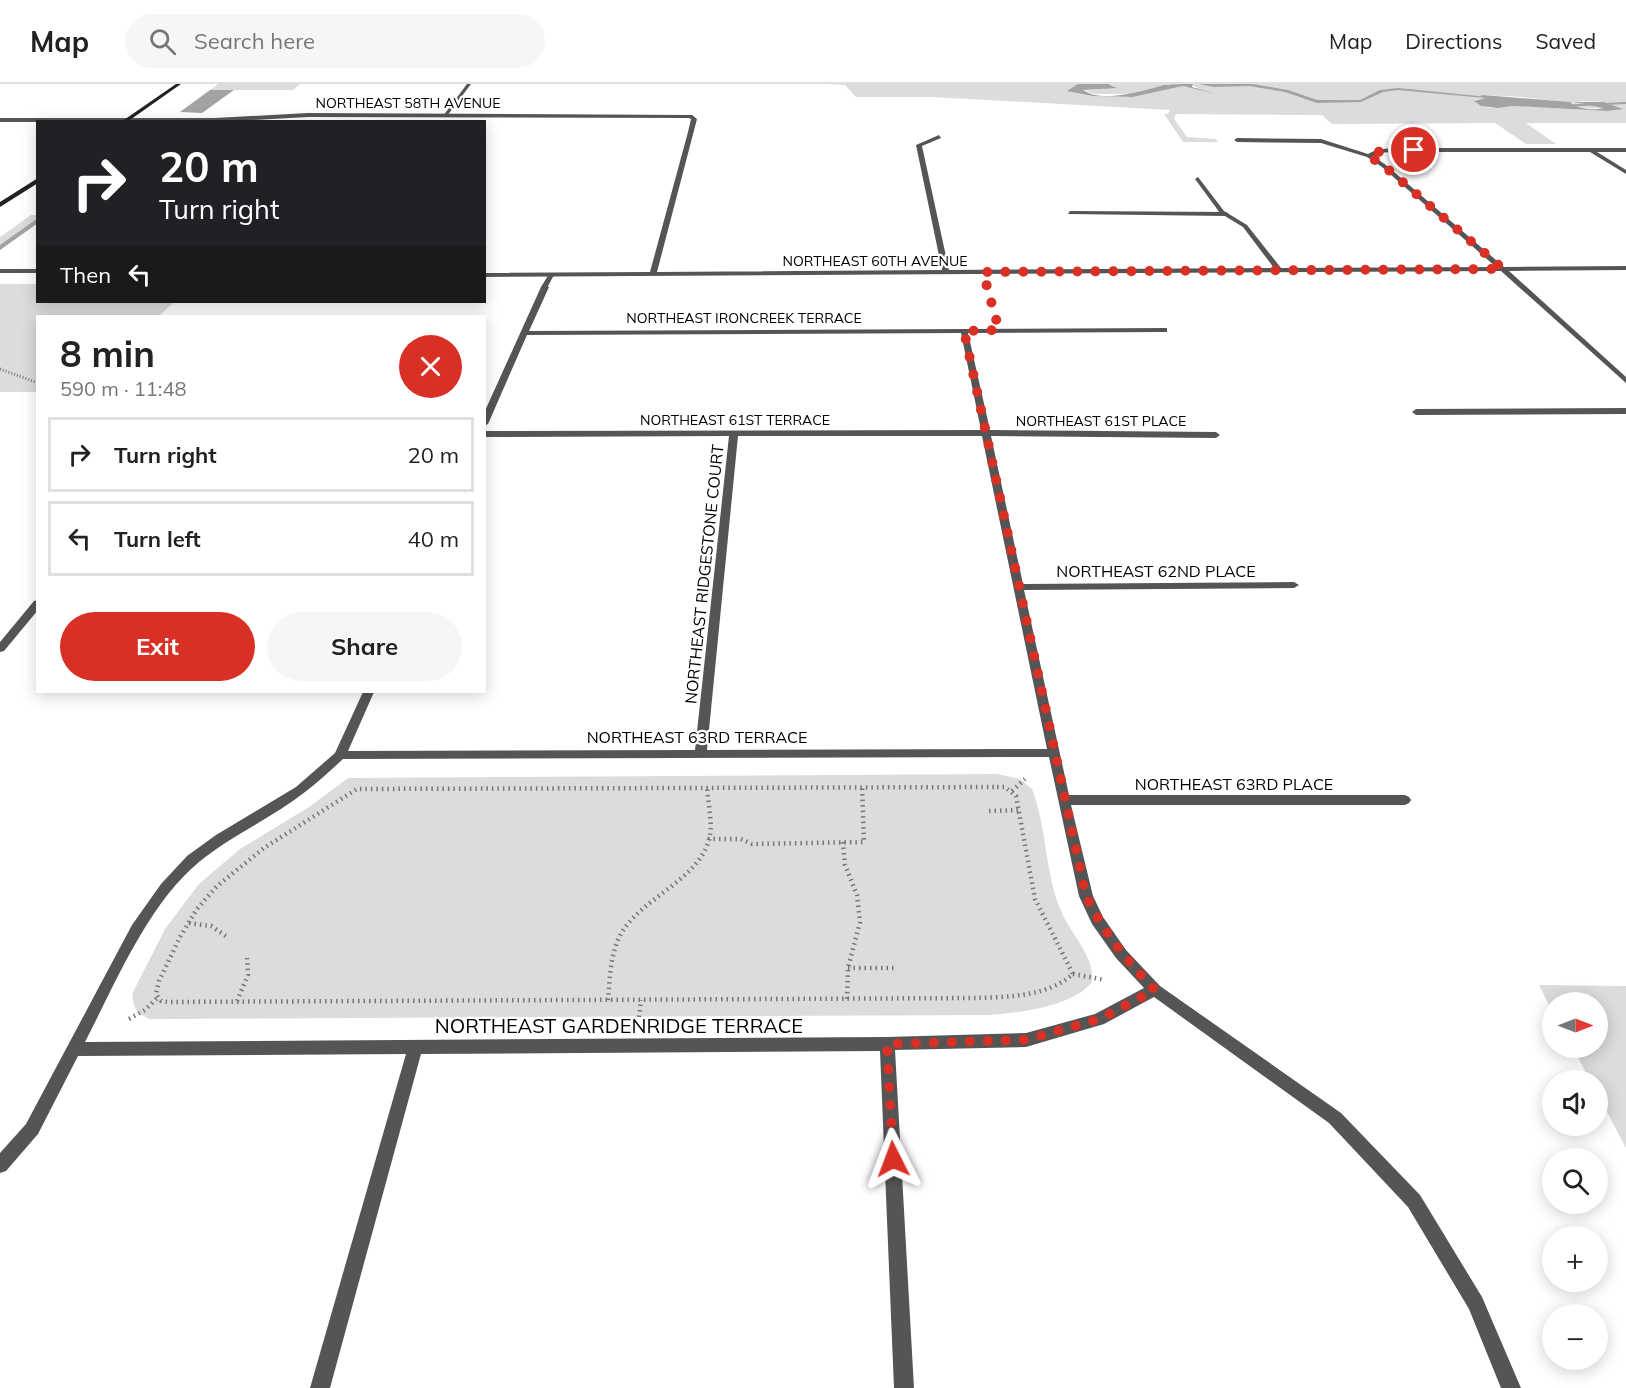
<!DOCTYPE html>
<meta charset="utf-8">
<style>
:root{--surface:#fff;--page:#f6f6f6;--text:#222;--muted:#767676;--line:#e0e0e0;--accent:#d93025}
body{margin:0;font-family:Mulish,sans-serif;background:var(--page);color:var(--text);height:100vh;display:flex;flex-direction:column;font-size:22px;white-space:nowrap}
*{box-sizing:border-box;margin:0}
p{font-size:20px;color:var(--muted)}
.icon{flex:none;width:33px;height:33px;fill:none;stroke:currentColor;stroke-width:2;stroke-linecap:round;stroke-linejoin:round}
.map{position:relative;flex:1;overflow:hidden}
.sheet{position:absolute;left:36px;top:231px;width:450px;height:378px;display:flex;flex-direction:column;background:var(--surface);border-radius:0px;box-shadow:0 3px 15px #0003}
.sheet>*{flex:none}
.banner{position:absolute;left:36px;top:36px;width:450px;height:183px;border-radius:0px;box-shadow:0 3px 15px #0003;background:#202124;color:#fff;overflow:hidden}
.needle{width:39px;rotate:90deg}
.tools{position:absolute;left:1542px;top:908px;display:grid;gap:12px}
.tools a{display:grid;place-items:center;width:66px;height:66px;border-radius:50%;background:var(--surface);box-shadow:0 3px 15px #0003;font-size:30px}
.pin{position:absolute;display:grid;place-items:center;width:51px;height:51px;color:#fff;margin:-26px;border:3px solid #fff;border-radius:50%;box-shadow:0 2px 6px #0007}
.me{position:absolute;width:66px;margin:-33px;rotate:357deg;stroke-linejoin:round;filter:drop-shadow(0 0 4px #0008)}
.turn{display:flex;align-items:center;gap:21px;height:126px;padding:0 24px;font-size:27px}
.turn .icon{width:78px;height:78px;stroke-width:2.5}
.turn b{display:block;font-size:42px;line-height:51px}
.then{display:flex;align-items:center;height:57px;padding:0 24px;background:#0003;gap:12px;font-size:22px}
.round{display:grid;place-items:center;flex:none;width:63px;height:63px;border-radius:32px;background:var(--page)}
.head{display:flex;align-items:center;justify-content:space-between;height:102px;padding:0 24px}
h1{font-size:36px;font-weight:700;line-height:45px}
.button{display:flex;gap:12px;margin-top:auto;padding:12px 24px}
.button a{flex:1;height:69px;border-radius:36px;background:var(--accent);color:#fff;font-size:24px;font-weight:700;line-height:69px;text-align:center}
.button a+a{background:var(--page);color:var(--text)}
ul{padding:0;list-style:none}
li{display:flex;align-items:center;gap:18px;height:75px;margin:0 12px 9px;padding:0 12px;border:3px solid var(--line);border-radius:0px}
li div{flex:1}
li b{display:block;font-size:22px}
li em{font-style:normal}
header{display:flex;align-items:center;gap:36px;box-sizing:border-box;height:84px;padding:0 30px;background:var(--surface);border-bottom:2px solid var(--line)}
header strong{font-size:28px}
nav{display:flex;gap:33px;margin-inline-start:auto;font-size:21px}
.search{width:420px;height:54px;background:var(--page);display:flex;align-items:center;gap:15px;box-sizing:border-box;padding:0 21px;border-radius:33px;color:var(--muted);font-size:22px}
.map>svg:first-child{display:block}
.green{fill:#dcdcdc;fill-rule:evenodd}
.water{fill:#a3a3a3}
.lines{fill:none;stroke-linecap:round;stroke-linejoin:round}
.stream{fill:#a3a3a3;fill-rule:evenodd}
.path-far1{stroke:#777;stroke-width:3;stroke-dasharray:1 2;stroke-linecap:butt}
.path{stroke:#777;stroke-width:4.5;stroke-dasharray:1.5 4;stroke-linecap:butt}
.lane{fill:#555;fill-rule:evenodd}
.street{fill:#555;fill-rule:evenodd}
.secondary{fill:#222;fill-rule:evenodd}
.route{stroke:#d93025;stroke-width:10;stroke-dasharray:0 18}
.labels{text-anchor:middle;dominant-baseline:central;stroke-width:4.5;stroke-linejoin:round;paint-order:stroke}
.far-street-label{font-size:14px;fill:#000;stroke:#fff}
.street-label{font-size:16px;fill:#000;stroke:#fff}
.near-street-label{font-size:20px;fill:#000;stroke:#fff}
</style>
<header>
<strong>Map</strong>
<div class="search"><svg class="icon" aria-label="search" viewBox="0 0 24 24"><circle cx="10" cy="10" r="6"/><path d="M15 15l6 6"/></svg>Search here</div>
<nav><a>Map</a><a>Directions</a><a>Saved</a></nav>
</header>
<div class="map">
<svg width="1626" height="1304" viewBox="0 0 1626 1304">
<rect width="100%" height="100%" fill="#fff"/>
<path class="green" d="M 218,0 L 300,0 L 293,6 L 210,6 Z
M 827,0 L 1078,0 L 1088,11 L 1093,12 L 1133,13 L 1183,2 L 1199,5 L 1191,0 L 1626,0 L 1626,39 L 1526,39 L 1556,60 L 1526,60 L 1495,39 L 1332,40 L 1322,31 L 1176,30 L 1174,35 L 1187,53 L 1216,55 L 1218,58 L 1183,58 L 1164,30 L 1168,30 L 1170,26 L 933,13 L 856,13 L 845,1 ZM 1483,11 L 1522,13 L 1573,19 L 1574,23 L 1584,25 L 1603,24 L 1600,21 L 1582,20 L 1580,17 L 1604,18 L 1621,24 L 1607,27 L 1513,22 L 1490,24 L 1481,22 L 1475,16 L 1486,14 Z
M 1108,0 L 1169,0 L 1134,10 L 1095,10 L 1083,7 L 1116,3 Z
M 31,131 L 37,131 L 37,139 L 0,166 L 0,153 Z
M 0,200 L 37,200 L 38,218 L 174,218 L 159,232 L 38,232 L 37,308 L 0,308 Z
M 997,690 L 1020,695 L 1032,705 C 1047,744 1045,789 1061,827 C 1071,851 1095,872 1092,898 C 1073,923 1017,929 987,931 L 150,935 C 137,930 131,922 133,908 L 165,845 L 199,800 L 240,765 L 309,723 L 348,694 Z
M 1539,901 L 1626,902 L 1626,1064 L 1598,1011 L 1598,996 L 1590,996 L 1572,963 L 1598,963 L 1598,918 L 1552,918 L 1552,927 Z"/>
<path class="water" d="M 1078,0 L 1108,0 L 1117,4 L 1083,6 C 1102,20 1146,6 1164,1 C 1172,0 1184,0 1193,0 L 1192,3 L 1216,10 L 1183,2 L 1133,13 L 1093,12 L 1067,7 Z
M 210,6 L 234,6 L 202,29 L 180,28 Z
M 1483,11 L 1570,18 C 1578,25 1592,27 1603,24 L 1575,18 L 1604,18 L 1623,25 L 1607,27 L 1513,22 L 1497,24 L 1481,22 L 1474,17 L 1485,14 L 1480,12 Z"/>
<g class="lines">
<path class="stream" d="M 1199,0 L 1252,0 L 1288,6 L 1317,16 L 1360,16 L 1380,6 L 1398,4 L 1498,14 L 1496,15 L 1398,6 L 1383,8 L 1361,18 L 1317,19 L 1285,8 L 1249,2 L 1214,3 Z
M 1626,18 L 1626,20 L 1558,23 L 1555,21 Z
M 38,134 L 38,139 L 0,166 L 0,161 Z"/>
<path class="path-far1" d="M 0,285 L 38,299"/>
<path class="path" d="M 997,703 L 1005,703 L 1016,712 L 1035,815 L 1073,890 C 1047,913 1007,913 974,914 L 168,918 L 161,917 L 156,910 L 159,897 L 180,853 L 197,825 L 217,802 L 264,764 L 357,705 Z
M 1012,707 L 1025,695
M 989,727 L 1019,726
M 708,755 L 741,755 L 752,760 L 864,758 L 862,703
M 843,758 L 845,781 L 857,811 L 860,838 L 848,884 L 847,915
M 189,839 L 211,842 L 229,854
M 848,884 L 897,884
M 1073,890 L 1105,896
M 608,916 C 610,894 610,868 622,848 C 644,813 694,798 708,759 C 714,742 708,720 707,703
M 237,917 L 248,891 L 247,874
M 639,933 L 641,916
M 129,935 L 145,926 L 157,914"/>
<path class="lane" d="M 467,0 L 471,0 L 447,32 L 443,32 Z
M 1070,127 L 1226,128 L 1229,130 L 1226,132 L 1068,130 Z
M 549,190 L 554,191 L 547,204 L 543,204 L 541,203 Z"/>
<path class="street" d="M 308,29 L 692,31 L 697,35 L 657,188 L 942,186 L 916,61 L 939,51 L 941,54 L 922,62 L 949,186 L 1274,184 L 1243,143 L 1220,129 L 1195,95 L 1198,93 L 1224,127 L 1247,141 L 1281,184 L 1496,183 L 1382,83 L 1367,73 L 1321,59 L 1237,58 L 1234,56 L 1237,54 L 1321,55 L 1368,70 L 1376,66 L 1392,64 L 1626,64 L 1626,68 L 1597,68 L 1626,86 L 1626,90 L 1590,68 L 1392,68 L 1377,69 L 1373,72 L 1386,81 L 1504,183 L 1626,182 L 1626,186 L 1509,187 L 1626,293 L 1626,299 L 1501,187 L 484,193 L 484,189 L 650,188 L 688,48 L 691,35 L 689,34 L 308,33 L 216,38 L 0,38 L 0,34 L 215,34 Z
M 0,185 L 38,185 L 38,189 L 0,189 Z
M 545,201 L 549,203 L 529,247 L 1167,244 L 1167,248 L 1164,248 L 968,249 L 990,346 L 1216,348 L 1220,351 L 1216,354 L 991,352 L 1023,500 L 1294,498 L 1299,501 L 1294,504 L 1024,506 L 1069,711 L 1405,711 L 1409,713 L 1411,716 L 1409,719 L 1405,721 L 1071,721 L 1093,812 L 1103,833 L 1126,866 L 1160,902 L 1341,1029 L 1420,1111 L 1482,1213 L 1521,1304 L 1501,1304 L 1469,1225 L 1408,1123 L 1329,1039 L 1154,913 L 1104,940 L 1026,963 L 895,966 L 914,1304 L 894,1304 L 880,967 L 421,970 L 330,1304 L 310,1304 L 406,970 L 78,972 L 38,1050 L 6,1087 L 0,1089 L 0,1069 L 26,1040 L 132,841 L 161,800 L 187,772 L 216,751 L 296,703 L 335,669 L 363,608 L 374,608 L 348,667 L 695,666 L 729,352 L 484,353 L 484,347 L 981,346 L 961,249 L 527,251 L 488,340 L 484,342 L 484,329 L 541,203 ZM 738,352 L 982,352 L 1047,665 L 707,666 ZM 1049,673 L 1079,812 L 1092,840 L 1116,874 L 1144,904 L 1095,930 L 1026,949 L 887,953 L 85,958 C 115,900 148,820 199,778 C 232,751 272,734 305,708 C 318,698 331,686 343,675 Z
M 1626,324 L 1626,330 L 1416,331 L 1412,328 L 1416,325 Z
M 38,516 L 38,526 L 4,567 L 0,568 L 0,558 L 34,517 Z"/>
<path class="secondary" d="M 176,0 L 181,0 L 127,38 L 121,38 Z
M 38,94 L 38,99 L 0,123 L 0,118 Z"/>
</g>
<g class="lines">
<path class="route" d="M 893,1075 L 887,960 L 1026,956 L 1100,935 L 1155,906 C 1127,877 1104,849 1086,812 L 964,247 L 999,246 L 983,188 L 1503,185 L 1384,82 L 1369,72 L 1376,68 L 1414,66"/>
</g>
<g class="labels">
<g class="far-street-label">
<text x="408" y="19">NORTHEAST 58TH AVENUE</text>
<text x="875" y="177">NORTHEAST 60TH AVENUE</text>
<text x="744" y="234">NORTHEAST IRONCREEK TERRACE</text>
<text x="735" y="336">NORTHEAST 61ST TERRACE</text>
<text x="1101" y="337">NORTHEAST 61ST PLACE</text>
</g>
<g class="street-label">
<text x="1156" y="487">NORTHEAST 62ND PLACE</text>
<text transform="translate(704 490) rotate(-84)">NORTHEAST RIDGESTONE COURT</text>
<text x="697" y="653">NORTHEAST 63RD TERRACE</text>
<text x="1234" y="700">NORTHEAST 63RD PLACE</text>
</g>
<g class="near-street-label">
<text x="619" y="941">NORTHEAST GARDENRIDGE TERRACE</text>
</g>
</g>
</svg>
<div class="tools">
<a><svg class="needle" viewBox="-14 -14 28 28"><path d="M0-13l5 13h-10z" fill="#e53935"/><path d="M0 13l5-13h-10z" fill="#767676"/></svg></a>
<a><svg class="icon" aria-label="sound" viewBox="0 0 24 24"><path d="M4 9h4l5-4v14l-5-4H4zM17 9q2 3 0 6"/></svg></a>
<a><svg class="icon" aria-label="search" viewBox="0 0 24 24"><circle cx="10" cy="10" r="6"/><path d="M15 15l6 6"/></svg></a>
<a>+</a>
<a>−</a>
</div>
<div class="pin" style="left:1414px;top:66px;background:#d93025"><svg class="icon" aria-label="arrive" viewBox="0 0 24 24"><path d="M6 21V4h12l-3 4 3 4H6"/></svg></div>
<svg class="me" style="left:893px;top:1075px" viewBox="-20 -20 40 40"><path d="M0-17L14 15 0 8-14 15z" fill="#d93025" stroke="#fff" stroke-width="4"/></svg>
<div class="banner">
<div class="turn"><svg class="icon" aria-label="right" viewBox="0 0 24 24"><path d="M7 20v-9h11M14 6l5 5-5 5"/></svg><div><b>20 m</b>Turn right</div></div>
<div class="then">Then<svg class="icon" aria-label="left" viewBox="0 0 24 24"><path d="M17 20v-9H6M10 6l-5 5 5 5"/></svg></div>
</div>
<section class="sheet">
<div class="head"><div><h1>8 min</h1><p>590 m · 11:48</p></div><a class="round" style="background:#d93025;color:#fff"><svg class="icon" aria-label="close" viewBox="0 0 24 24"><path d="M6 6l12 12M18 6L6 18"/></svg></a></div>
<ul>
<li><svg class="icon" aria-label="right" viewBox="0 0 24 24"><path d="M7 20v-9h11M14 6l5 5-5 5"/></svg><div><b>Turn right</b></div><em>20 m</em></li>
<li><svg class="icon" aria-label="left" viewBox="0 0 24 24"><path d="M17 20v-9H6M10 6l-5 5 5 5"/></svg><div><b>Turn left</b></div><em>40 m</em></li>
</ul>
<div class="button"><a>Exit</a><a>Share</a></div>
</section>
</div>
